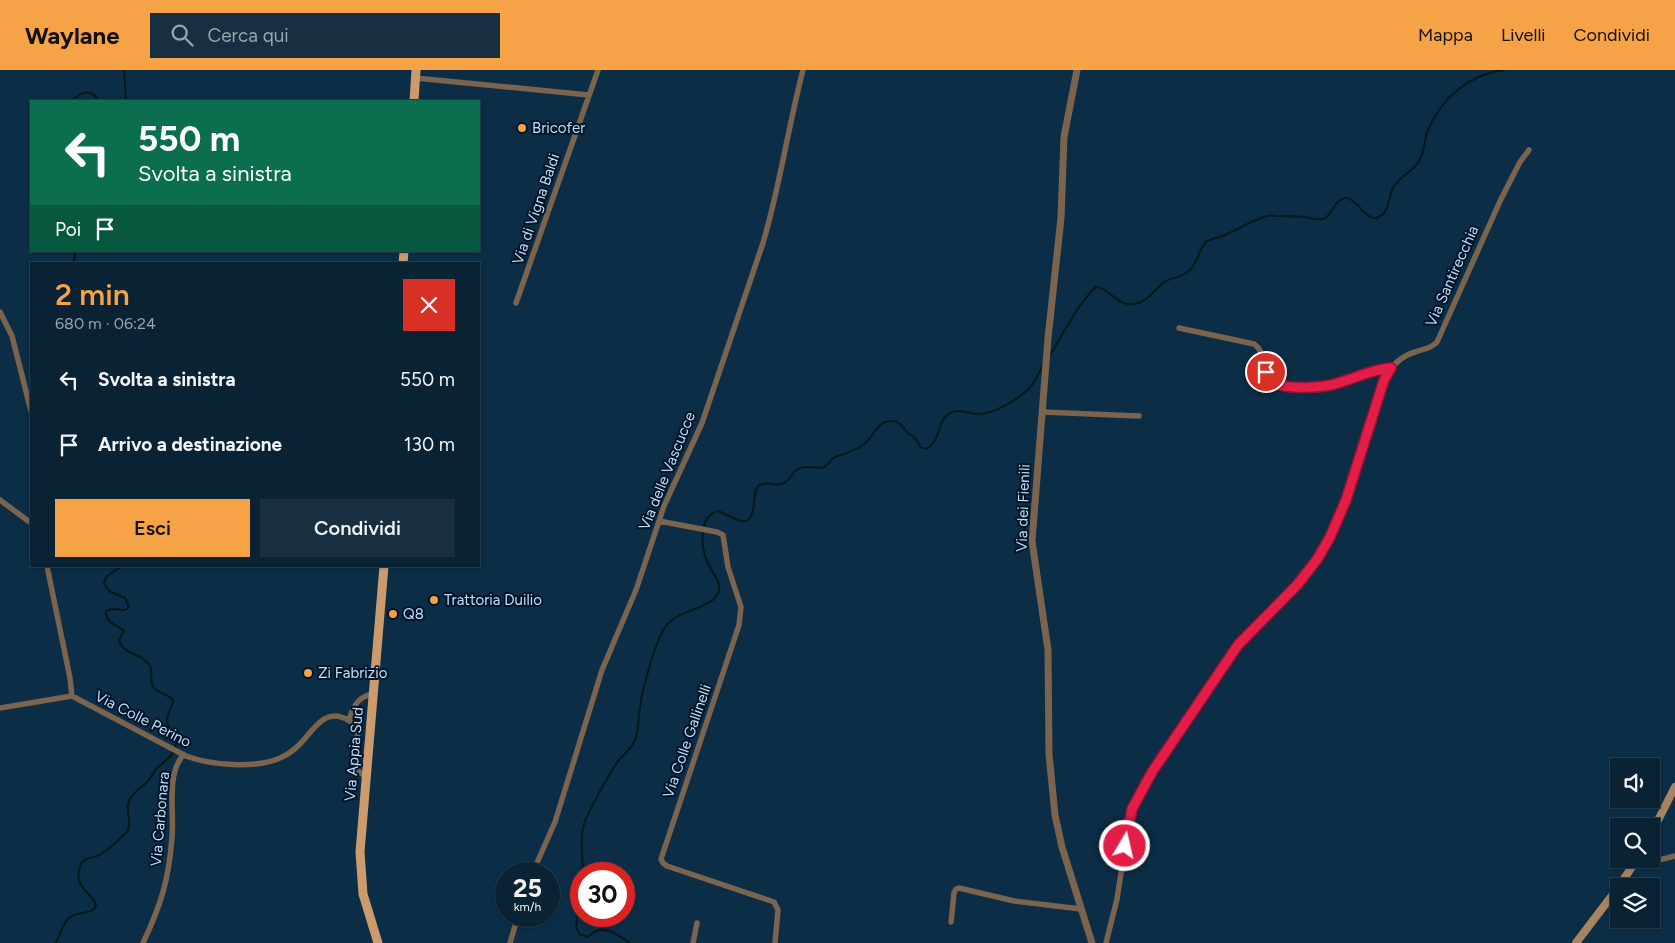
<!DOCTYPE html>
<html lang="it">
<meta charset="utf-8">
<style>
:root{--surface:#092234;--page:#172f40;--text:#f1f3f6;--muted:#99a4ac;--line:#293f4f;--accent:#f6a247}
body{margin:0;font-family:Figtree,sans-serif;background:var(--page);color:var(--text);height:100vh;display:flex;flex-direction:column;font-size:19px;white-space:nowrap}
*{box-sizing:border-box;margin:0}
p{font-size:16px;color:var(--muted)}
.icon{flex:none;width:28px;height:28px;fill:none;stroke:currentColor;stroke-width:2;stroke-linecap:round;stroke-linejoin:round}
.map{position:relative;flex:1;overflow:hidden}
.drawer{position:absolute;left:30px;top:192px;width:450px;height:305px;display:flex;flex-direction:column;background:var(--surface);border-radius:0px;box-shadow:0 1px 4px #0004,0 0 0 1px var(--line)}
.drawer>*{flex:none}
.guide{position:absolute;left:30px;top:30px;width:450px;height:152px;border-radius:0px;box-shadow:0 1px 4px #0004,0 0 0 1px var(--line);background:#0b6e4f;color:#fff;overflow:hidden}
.controls{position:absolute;left:1610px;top:688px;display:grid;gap:10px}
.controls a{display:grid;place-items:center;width:50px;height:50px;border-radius:0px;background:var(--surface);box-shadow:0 1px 4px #0004,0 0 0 1px var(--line);font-size:25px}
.speed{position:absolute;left:495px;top:792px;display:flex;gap:10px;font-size:25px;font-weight:700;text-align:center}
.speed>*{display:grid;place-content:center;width:65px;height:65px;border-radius:50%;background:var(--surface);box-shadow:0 1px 4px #0004,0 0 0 1px var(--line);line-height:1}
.speed small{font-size:12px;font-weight:400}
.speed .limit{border:8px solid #d22;background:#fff;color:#111}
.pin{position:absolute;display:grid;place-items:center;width:42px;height:42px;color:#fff;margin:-21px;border:2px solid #fff;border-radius:50%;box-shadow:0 1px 5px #0007}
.me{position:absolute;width:55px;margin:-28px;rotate:9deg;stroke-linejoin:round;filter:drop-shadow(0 0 4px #0008)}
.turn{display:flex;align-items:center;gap:18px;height:105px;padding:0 25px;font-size:22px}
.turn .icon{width:65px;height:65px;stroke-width:2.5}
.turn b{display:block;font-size:35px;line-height:42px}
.then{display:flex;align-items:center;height:48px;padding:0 25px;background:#0003;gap:10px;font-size:19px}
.round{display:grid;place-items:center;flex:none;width:52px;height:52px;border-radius:0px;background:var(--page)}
.head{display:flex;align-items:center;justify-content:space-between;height:85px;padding:0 25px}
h1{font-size:30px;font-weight:600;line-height:38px;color:var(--accent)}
.button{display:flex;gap:10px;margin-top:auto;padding:10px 25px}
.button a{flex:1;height:58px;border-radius:0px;background:var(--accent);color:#111;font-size:20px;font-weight:600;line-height:58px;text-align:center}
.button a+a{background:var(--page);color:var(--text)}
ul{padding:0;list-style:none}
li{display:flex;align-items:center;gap:15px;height:65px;padding:0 25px}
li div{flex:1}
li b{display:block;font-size:19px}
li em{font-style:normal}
header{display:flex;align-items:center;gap:30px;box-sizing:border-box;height:70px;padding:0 25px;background:var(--accent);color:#111}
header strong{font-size:24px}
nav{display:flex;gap:28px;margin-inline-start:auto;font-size:18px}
.search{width:350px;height:45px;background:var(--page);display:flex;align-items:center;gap:12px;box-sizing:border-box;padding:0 18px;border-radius:0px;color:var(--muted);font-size:19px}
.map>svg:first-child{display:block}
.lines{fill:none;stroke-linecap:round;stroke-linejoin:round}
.stream{stroke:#041917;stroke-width:2}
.minor{stroke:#7b644e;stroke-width:5.5}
.tertiary{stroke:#7b644e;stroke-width:7}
.secondary{stroke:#a88360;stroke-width:8}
.primary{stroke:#cb9b6d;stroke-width:9}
.route-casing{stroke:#92132f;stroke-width:12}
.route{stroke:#e11d48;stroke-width:9}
.poi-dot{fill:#f6a247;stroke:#001427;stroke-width:2}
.labels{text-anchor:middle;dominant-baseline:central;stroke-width:4;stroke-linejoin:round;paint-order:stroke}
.poi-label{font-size:15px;fill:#bfdef9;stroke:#001427;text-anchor:start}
.street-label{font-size:15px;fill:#bfdef9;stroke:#001427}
</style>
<header>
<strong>Waylane</strong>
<div class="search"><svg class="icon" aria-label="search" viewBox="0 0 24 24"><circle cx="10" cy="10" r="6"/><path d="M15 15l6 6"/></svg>Cerca qui</div>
<nav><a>Mappa</a><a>Livelli</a><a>Condividi</a></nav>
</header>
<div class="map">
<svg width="1675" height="873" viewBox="0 0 1675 873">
<rect width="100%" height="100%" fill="#0c2d46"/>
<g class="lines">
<path class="stream" d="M 124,0 L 126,31
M 72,31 C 80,22 92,18 99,31
M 73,194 L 76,181
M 1050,285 L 1078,238 L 1095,217 C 1110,217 1116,237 1135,234 C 1147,232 1153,221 1162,214 C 1169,207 1178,209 1186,203 C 1198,195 1198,180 1206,172 C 1210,169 1215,168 1220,167 C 1234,162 1247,153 1261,148 C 1266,146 1271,145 1276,146 C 1285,146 1294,146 1303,147 C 1310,147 1317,152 1325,148 C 1334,143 1334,129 1346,128 C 1358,127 1368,159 1383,144 C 1390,137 1389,124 1394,116 C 1401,105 1415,101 1420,89 C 1425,80 1424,69 1428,60 C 1441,28 1470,4 1504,0
M 583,804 C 583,789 580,773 583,758 C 585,746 609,705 616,694 C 623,684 633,679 636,667 C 639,657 638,647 640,637 C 642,620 656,570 665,557 C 677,541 699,541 714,529 C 718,525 720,521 719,515 C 717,506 710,500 707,491 C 701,477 698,446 718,441 L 740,451 L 747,451 C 758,442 750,426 759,415 C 767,411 773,416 781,414 C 789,413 791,403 798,399 C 806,394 815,400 824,397 C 829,395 830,389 835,387 C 845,384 854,381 863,375 C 874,368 876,351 891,351 C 902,351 902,358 909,364 C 911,365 914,366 915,368 C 920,374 919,380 928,378 C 941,370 937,350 950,343 C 958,338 969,344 977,344 C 992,345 1022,328 1031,316 C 1036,310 1039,302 1043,296
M 581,824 L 576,856 L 579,864 L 588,867 C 592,864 594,861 599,860 C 609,858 622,867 630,873
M 56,873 C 60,865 62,853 70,847 C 78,841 90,845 96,837 C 95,823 75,820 79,801 C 81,785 91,790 101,784 C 110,779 118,770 125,764 C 135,754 124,743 129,731 C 132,723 141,718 147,712 C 151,708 153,703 156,699 C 165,690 179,684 175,669 C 174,662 168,659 167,652 C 166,644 173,638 173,630 C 167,623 158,624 153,617 C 148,609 156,600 146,591 C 137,583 122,583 119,570 L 124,561 C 117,554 105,554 106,541 L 111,539 L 125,540 L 129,537 L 125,528 L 109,521 L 104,513 L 107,506 L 122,496"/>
<path class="minor" d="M 415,8 L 589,25
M 516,233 L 598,0
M 0,242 L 12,266 L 31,341
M 1179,258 L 1254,274 C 1268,283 1259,302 1271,311 C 1279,316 1288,316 1297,316 C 1311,316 1326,317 1339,313 C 1357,308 1372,298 1391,298
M 1043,342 L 1139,346
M 0,430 L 31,453
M 659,451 L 717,462 L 723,465 L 728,497 L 741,537 L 739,555 L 661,789 L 663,793 L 667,796 L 774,832 L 778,840 L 775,873
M 47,496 L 70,608 L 72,626 L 186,686 C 211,695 255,699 280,688 C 287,685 294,680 299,675 C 313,661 325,636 348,650 C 373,664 338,691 365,706
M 0,638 L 72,626
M 349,650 C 353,637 358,626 373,624
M 1632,797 L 1675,786
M 532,804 L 555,752 L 602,600 L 636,520 L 664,436 L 702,353 L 763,173 C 780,116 788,57 803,0
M 951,852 L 954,823 L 956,819 L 959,818 L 1014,831 L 1081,839
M 143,873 C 161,835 169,809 172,767 C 174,747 169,719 175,701 C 176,695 180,690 183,684
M 510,873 L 518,846
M 693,873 L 697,853
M 1106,873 L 1117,829 L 1128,757 L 1134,736 L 1152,702 L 1238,575 C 1247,562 1259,554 1270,543 C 1288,527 1304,508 1317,488 C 1354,434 1361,367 1385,307 C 1392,295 1402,286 1415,282 C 1423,279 1431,279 1437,272 L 1501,129 L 1520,92 L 1529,80"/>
<path class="tertiary" d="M 1077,0 L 1064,67 L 1061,148 L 1048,268 L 1032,471 L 1048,580 L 1049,684 L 1055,745 L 1062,777 L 1092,873"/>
<path class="secondary" d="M 1651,764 L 1675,717
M 1576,873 L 1620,815 L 1637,789"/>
<path class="primary" d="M 414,31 L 416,0
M 403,194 L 404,181
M 378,873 L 363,824 L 360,782 L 384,496"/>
</g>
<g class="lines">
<defs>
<path id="route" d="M 1125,776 L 1132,739 L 1152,702 L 1238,575 L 1298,514 L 1318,488 L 1330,467 L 1346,430 L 1384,310 L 1391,298 C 1372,299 1356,308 1338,313 C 1324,318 1285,320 1272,312 C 1268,309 1267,307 1266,302"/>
</defs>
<use href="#route" class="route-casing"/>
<use href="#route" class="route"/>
</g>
<g class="poi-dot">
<circle cx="522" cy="58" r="5"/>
<circle cx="434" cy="530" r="5"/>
<circle cx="393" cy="544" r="5"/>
<circle cx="308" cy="603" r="5"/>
</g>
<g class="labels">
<g class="poi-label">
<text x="532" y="58">Bricofer</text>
<text x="444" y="530">Trattoria Duilio</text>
<text x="403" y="544">Q8</text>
<text x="318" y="603">Zi Fabrizio</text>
</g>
<g class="street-label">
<text transform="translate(536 139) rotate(-71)">Via di Vigna Baldi</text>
<text transform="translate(1452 206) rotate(-66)">Via Santirecchia</text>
<text transform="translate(667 401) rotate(-68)">Via delle Vascucce</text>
<text transform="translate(1023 438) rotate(-88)">Via dei Fienili</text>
<text transform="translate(143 649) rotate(27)">Via Colle Perino</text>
<text transform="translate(687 671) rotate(-71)">Via Colle Gallinelli</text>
<text transform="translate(354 684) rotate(-85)">Via Appia Sud</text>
<text transform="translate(160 749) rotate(-85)">Via Carbonara</text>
</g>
</g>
</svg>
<div class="controls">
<a><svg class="icon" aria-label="sound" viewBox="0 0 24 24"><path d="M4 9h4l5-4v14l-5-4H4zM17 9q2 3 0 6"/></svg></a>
<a><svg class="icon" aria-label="search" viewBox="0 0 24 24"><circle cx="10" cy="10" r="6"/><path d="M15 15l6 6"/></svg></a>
<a><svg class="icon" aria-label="layers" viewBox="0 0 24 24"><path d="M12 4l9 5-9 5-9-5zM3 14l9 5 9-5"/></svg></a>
</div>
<div class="speed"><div>25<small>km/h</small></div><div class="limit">30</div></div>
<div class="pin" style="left:1266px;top:302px;background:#d93025"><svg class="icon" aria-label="arrive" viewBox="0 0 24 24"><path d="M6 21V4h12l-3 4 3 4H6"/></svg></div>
<svg class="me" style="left:1125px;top:776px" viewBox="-20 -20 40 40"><circle r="17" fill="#e11d48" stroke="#fff" stroke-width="3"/><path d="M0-11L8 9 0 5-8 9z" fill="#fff"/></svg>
<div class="guide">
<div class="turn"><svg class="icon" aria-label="left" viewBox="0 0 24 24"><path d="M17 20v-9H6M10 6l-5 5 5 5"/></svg><div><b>550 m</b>Svolta a sinistra</div></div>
<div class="then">Poi<svg class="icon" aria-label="arrive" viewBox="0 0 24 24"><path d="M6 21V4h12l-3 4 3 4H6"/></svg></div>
</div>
<section class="drawer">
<div class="head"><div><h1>2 min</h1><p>680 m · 06:24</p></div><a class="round" style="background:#d93025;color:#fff"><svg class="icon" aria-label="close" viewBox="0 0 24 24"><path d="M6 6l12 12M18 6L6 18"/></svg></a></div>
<ul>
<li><svg class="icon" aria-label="left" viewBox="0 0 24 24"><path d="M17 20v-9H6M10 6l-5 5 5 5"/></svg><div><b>Svolta a sinistra</b></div><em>550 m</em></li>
<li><svg class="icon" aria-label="arrive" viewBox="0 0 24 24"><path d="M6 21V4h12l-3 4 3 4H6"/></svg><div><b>Arrivo a destinazione</b></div><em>130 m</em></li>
</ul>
<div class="button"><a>Esci</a><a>Condividi</a></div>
</section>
</div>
